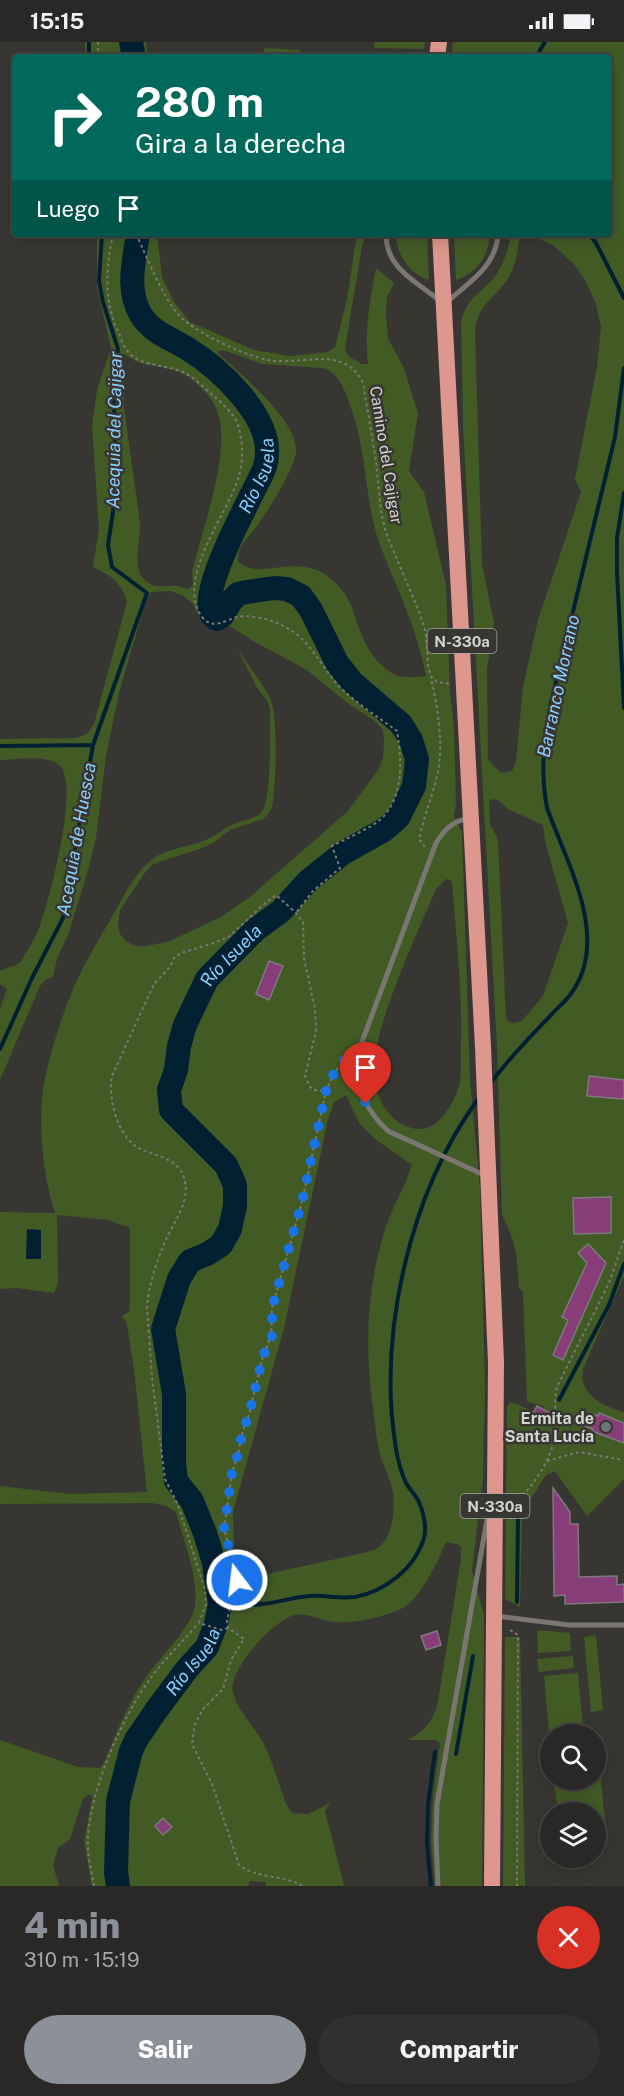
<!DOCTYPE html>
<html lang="es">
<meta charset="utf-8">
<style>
:root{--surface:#2a2826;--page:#32302e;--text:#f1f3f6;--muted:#a5a6a7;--line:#464443;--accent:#8c9099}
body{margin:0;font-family:"Public Sans",sans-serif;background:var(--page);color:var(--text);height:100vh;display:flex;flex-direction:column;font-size:22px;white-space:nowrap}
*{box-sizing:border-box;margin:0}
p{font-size:20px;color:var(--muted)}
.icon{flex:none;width:33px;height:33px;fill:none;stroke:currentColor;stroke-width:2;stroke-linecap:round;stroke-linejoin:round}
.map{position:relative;height:1844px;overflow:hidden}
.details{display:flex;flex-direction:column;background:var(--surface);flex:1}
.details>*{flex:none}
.top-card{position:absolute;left:12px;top:12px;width:600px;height:183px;border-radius:6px;box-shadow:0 3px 15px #0003,0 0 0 2px var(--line);background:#00695c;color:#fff;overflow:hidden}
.fabs{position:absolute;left:540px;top:1682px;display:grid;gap:12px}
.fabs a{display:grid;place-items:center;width:66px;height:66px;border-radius:50%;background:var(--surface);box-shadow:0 3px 15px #0003,0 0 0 2px var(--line);font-size:30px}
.pin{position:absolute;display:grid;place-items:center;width:51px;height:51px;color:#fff;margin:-62px -26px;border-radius:50% 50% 50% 0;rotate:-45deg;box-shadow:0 0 6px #0007}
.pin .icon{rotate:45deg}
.me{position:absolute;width:66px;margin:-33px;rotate:345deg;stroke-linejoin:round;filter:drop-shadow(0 0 4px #0008)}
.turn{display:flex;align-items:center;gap:21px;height:126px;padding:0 24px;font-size:27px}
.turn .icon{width:78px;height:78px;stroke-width:2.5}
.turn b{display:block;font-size:42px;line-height:51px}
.then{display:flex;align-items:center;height:57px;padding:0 24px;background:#0003;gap:12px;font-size:22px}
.round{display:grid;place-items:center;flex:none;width:63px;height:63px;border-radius:32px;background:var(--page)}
.head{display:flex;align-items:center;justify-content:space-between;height:102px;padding:0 24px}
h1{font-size:36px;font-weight:800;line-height:45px;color:var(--accent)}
.action{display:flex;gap:12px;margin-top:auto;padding:12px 24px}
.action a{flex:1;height:69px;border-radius:36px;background:var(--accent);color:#fff;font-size:24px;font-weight:800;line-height:69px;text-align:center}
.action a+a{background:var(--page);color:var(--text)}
.status{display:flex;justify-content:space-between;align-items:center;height:42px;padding:0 30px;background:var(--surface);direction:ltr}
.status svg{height:16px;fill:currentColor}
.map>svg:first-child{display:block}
.green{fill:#425b25;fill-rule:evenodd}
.water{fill:#012133}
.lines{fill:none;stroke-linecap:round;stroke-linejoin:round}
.stream{stroke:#012133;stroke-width:4}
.river{stroke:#012133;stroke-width:24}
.building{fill:#873d77;stroke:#7e797d;stroke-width:1.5}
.path{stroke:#7a7875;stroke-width:2;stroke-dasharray:3 3;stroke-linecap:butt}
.service{stroke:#7a7772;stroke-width:5}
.trunk{stroke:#de978e;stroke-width:16}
.route{stroke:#1a73e8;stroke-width:10;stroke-dasharray:0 18}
.worship-dot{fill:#6b7280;stroke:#383632;stroke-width:2}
.labels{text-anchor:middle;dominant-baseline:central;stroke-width:5;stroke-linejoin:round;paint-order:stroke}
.shield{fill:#383632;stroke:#a6a5a1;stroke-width:1.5}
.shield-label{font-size:15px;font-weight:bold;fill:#d5d4d1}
.street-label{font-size:16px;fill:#d5d4d1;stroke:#383632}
.poi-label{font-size:16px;font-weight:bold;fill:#d5d4d1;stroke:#383632;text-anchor:end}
.water-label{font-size:18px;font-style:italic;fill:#8bd0fd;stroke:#383632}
</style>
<div class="status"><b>15:15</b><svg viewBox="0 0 49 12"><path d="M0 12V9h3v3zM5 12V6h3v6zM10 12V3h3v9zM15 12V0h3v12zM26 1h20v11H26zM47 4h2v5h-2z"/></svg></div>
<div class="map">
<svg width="624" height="1844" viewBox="0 0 624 1844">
<rect width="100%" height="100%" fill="#383632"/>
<path class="green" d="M 85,0 L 146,0 L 148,15 L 85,15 Z
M 374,0 L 425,0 L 424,7 L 374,6 Z
M 453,0 L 624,0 L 624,1234 L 583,1327 C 578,1353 603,1364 624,1370 L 624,1437 L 587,1474 L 555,1429 L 546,1433 L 522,1471 L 520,1565 L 505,1557 L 507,1365 L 510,1360 L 534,1369 L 532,1373 L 545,1380 L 550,1371 L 544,1367 L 543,1364 L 527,1360 L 523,1250 L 519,1246 C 517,1214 517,1203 502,1173 L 497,1005 L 463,383 L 461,278 C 469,256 475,255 490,240 C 502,228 508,209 511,192 L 520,192 C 518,208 516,224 507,238 C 493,258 477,263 475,290 L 482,522 L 494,581 L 487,628 L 488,718 L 501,731 L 512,729 L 516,720 L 523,645 L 538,578 L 581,450 L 575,437 L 597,325 L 601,285 L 596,262 L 586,240 L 575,223 L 554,204 L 530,192 L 609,192 L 609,15 L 452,15 ZM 492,757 L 498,758 L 508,767 L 543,783 L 545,799 L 568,881 L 543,954 L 522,979 L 512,981 L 506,977 L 498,797 L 490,783 L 489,759 Z
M 265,6 L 301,8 L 300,15 L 217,15 L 217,11 L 261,13 Z
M 97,192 L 157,192 L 162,235 L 174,260 L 190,280 L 254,308 L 290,314 L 328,310 L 335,305 L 347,257 L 357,192 L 366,192 L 362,204 L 345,306 L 348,314 L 362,322 L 368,322 C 364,290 370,258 376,226 L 394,241 L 387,255 L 386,272 L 388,297 L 403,324 L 418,371 L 409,429 L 424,450 L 446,543 L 450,650 L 454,685 L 456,761 L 454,774 L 462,790 L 470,1038 L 480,1145 L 485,1345 L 483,1437 L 472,1528 L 484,1574 L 482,1844 L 435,1844 L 431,1799 L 433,1754 L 440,1701 L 435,1698 L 408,1698 L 421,1690 L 430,1680 L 437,1665 L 461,1517 L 461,1505 L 457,1502 L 446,1500 C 437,1520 428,1541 412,1559 C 400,1573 353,1582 335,1580 C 321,1579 309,1570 295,1573 C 274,1577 227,1629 233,1651 C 238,1669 255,1686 264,1702 C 273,1721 279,1742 286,1762 L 292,1771 L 308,1772 L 330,1761 L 325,1769 L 344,1844 L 266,1844 L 266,1840 L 250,1839 L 248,1844 L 92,1844 L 84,1799 L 92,1757 L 91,1753 L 88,1753 L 83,1757 L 70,1797 L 58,1806 L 53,1823 L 59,1844 L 0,1844 L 0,1698 L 78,1725 L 100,1726 L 104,1721 C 116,1692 128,1661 146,1635 C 158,1618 190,1586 194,1568 C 201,1540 183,1498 176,1470 L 164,1463 L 151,1461 L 0,1462 L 0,1444 L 70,1452 L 147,1450 L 134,1328 L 127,1282 L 122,1274 L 129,1270 L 130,1260 L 130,1186 L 108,1178 L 57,1173 L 58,1240 L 54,1251 L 17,1246 L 0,1247 L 0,1170 L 55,1171 C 44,1138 39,1093 42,1058 C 44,1026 64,966 78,936 C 87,917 98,899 109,880 C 121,860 131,836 149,820 C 166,805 189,806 208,797 C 218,792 225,785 236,781 C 243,778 255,777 261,771 C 272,761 270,685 270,668 L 268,660 L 256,644 L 238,608 C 248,623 260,638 269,654 C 279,671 276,744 272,765 L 269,771 L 263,777 L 230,788 L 213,801 L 199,807 L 153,822 L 144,832 L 120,868 L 118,881 L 120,892 L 126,899 L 135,904 L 147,904 L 170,899 L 221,875 L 251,854 L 348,769 L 378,728 L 383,716 L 384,700 L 383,688 L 375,679 L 346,660 L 307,628 L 253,599 L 233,586 L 224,583 L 206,582 L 201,578 L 193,562 L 182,553 L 170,549 L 151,550 L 145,561 L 119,651 L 106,714 L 96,796 L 89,825 L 68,893 L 57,917 L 53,935 L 45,938 L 40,944 L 0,1038 L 0,967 L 7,947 L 0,942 L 0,929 L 20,921 C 27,909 35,897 40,884 C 49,859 81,740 59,723 C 45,712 17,718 0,718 L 0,697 L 77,696 L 88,691 L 94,682 L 127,560 C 122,540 110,533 93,525 L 99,487 L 92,384 L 97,348 L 111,306 L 97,245 ZM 223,308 L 262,322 L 323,326 C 340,330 347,354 352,369 C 366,409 365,451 376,491 C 382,510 390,528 398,547 C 410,575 420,604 426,634 C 418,635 406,636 398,634 C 384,629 369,611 364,598 C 353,575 355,561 336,541 C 300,505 259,542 238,519 C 237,504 249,495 257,484 C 269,467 293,430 296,410 C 299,379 239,331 217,310 ZM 124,312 C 130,315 134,319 140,321 C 156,325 175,326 189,335 C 200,343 214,358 218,371 C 231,410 202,489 192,530 L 193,542 L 189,547 C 184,547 181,544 176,544 C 169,543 163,545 156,544 C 127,536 141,503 140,481 L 124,366 ZM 446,837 L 452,839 C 456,892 462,945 461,998 C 460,1011 462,1026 460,1039 C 457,1056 440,1089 418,1087 C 394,1085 379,1063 375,1041 C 366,997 418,891 436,847 ZM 346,1053 L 359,1081 L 375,1097 L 412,1123 C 404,1147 391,1167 384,1191 C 367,1246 365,1302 372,1359 C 375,1377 376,1396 380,1413 C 384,1426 392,1439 393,1452 C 395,1468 393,1493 380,1504 C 377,1507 371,1508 368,1510 L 263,1533 L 254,1531 L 243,1525 L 234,1508 L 233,1470 L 284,1286 L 328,1077 L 334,1060 Z
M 396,192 L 427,192 L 429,238 C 408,231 397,213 396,192 Z
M 454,192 L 490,192 C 489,214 477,231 456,238 Z
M 537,1588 L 570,1591 L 571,1609 L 538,1611 Z
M 596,1593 L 603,1668 L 591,1670 L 584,1595 Z
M 505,1595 L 520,1595 L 525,1844 L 503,1844 Z
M 573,1614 L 574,1626 L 539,1630 L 537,1617 Z
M 578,1631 L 583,1685 L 549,1689 L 544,1634 Z
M 596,1690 L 606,1788 L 596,1789 L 596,1770 L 558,1770 L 554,1737 L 596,1737 L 596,1692 L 579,1692 Z"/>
<path class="water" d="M 27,1187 L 41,1188 L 41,1217 L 26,1217 Z"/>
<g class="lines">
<path class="stream" d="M 89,0 L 89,15
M 536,15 L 545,0
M 589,192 L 596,201 L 624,256
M 624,451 L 617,496 L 617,530 L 624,666
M 93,703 L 147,551 L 112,525 L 108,503 L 116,450 L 114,361 L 114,334 L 118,307 L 103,260 L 99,239 L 102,192
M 0,704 L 93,703 L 63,876 L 32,936 L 0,1007
M 490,1042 C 508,1017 530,995 551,973 C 557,966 565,960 570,953 C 612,898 567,822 547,766 C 540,729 544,697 551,661 L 615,395 L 624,326
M 559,1358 L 609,1263 L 624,1222
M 517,1560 L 518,1471
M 220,1562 C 233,1563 247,1564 261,1562 C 277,1561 293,1555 310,1554 C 325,1553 340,1557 355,1555 C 386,1549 415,1526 424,1496 C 427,1485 423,1470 419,1460 C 416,1453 410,1448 406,1441 C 401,1430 398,1419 396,1407 C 377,1292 410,1151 478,1057
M 456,1712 L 473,1614
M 431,1844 L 427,1802 L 428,1763 L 435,1710"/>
<g class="river">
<path d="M 131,0 L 134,15"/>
<path id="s1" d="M 118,1844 L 116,1830 L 118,1759 L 131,1709 L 136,1698 L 155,1670 L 187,1627 L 207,1605 L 216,1582 L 220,1562 L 214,1521 L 205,1491 L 192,1459 L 176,1439 L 174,1420 L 174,1352 L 163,1287 L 179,1237 L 190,1219 L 207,1212 L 221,1203 L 230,1187 L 235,1164 L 235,1143 L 226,1123 L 171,1068 L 169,1048 L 176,1028 L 179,1004 L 185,983 L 207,937 L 255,888 L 281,869 L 308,839 L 343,811 L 384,788 L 398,776 L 414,744 L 417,717 L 411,698 L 401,682 L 352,640 L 337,621 L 311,568 L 301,554 L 287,547 L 274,546 L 247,550 L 238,552 L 232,558 L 222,574 L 217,577 C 187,565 256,448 264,427 C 266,422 267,415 267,409 C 267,371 219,326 188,307 C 172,297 151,290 141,273 C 126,248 134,218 138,192"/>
</g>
</g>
<path class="building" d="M 269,919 L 283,924 L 269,958 L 256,952 Z
M 589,1034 L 624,1038 L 624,1057 L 587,1054 Z
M 611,1155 L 611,1191 L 574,1192 L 573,1156 Z
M 588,1202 L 606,1221 L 563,1318 L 553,1313 L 568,1278 L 562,1275 L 587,1221 L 578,1211 Z
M 537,1364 L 550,1371 L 546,1380 L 532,1373 Z
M 589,1371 L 598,1374 L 599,1371 L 624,1381 L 624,1401 L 592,1389 L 593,1387 L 585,1384 Z
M 553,1446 L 570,1470 L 570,1482 L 578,1482 L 579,1535 L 617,1534 L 617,1543 L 624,1542 L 624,1560 L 565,1562 L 565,1553 L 554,1554 Z
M 437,1589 L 441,1603 L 426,1608 L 421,1594 Z
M 163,1776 L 172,1785 L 163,1793 L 155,1784 Z"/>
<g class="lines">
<path class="path" d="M 98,0 L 98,15
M 113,192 C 107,221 104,248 113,277 C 114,283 118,288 120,294 C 123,304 129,314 139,318 C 153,324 169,324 183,330 C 195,336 205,347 215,355 C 224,363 234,372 238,383 C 243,401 244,418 238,437 C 228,471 173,540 203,576 C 213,588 226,578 237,575 C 242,574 249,574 255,575 C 265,576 276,580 285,585 C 310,597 321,625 340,645 C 357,662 378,675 397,689 C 402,718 404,755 381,777 C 371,786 345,797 332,804 L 340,826 L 312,850 L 296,871
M 136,192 C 148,217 165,263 185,279 C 205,295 244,313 268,318 C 303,324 344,302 363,341 L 376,419 L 381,470 L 386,491 L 420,572 L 426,591 L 428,624 L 431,634 L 437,640 L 451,642
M 425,805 L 419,797 C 424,775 432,755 437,734 C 444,703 438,667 431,636
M 547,1419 L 579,1410 L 623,1418
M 511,1467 C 530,1446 552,1421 555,1391 C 557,1375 553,1361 557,1345 L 609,1241 L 624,1198
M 228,1586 L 222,1588 L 199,1581 L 206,1562 L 205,1548 L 178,1463 L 165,1437 L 152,1336 L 147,1264 C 149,1243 156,1222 164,1202 C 173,1180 193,1158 183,1133 C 175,1113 145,1113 133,1102 C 116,1088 108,1054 112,1034 L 154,942 L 170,925 L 174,916 L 181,911 L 214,901 L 230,894 L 263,863 L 276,853 L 296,871 L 303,880 L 304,916 L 315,967 L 316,989 L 305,1034 L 310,1045 L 314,1048 L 326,1049
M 510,1588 L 518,1593 L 517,1844
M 94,1844 C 91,1828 87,1811 88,1794 C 92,1743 121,1678 150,1637 C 165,1617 182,1600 198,1582
M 302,1844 C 283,1832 256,1837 239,1823 L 212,1742 L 192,1702 L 195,1682 L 203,1667 L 223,1647 L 231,1618 L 244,1597 L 228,1586 L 227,1579 L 231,1559 L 242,1550 L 224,1487 L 232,1431 L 238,1412 L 243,1388 L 249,1373 L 263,1314 L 271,1294 L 272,1266 L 302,1160 L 326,1049 L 334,1031 L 348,1014"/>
<path class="service" d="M 386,192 C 386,227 416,239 440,259
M 447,260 C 469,240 496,225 498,192
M 470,776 C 452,779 445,787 436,801 L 359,1008 C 353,1041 364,1067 388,1089 L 484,1133
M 496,1574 L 569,1583 L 624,1583
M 438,1844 L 436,1796 L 437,1762 L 488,1472"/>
<path class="trunk" d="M 437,15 L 439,0
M 440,192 L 483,1005 L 496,1321 L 492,1844"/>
</g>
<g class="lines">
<path class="route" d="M 237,1538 L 224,1487 L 232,1431 L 238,1412 L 243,1388 L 249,1373 L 263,1314 L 272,1294 L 272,1266 L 302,1160 L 326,1049 L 334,1031 L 342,1020 L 352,1010 L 359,1008 C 356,1028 358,1044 366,1062"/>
</g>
<circle class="worship-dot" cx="606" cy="1385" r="6"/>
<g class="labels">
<g class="shield">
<rect x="427.5" y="587" width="69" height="24" rx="4.5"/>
<rect x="460.5" y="1452" width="69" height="24" rx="4.5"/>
</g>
<g class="shield-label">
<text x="462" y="599">N-330a</text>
<text x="495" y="1464">N-330a</text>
</g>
<g class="street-label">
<text transform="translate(386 413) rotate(81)">Camino del Cajigar</text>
</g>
<g class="poi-label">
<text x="594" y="1376">Ermita de<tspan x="594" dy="18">Santa Lucía</tspan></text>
</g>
<g class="water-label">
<text transform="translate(114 388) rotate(-89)">Acequia del Cajigar</text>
<text stroke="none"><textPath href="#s1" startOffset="1779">Río Isuela</textPath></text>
<text transform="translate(558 644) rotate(-78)">Barranco Morrano</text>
<text transform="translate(76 797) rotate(-80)">Acequia de Huesca</text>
<text stroke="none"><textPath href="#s1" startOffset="1040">Río Isuela</textPath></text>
<text stroke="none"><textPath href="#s1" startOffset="246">Río Isuela</textPath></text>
</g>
</g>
</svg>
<div class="fabs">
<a><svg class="icon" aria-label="search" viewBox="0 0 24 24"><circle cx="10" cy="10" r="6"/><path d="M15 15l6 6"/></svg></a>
<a><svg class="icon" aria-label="layers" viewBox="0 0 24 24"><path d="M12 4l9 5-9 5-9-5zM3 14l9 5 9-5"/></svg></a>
</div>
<div class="pin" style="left:366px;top:1062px;background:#d93025"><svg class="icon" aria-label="arrive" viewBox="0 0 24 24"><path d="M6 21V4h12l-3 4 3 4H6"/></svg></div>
<svg class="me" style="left:237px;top:1538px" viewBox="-20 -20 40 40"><circle r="17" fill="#1a73e8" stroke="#fff" stroke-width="3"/><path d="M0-11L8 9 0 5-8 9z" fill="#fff"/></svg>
<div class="top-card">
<div class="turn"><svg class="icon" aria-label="right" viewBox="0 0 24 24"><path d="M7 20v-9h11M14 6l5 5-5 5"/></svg><div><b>280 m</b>Gira a la derecha</div></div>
<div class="then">Luego<svg class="icon" aria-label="arrive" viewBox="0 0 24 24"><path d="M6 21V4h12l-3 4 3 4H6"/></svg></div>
</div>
</div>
<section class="details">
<div class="head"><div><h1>4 min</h1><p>310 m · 15:19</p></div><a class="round" style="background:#d93025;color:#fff"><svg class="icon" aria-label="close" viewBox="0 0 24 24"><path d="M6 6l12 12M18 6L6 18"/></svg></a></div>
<div class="action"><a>Salir</a><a>Compartir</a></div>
</section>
